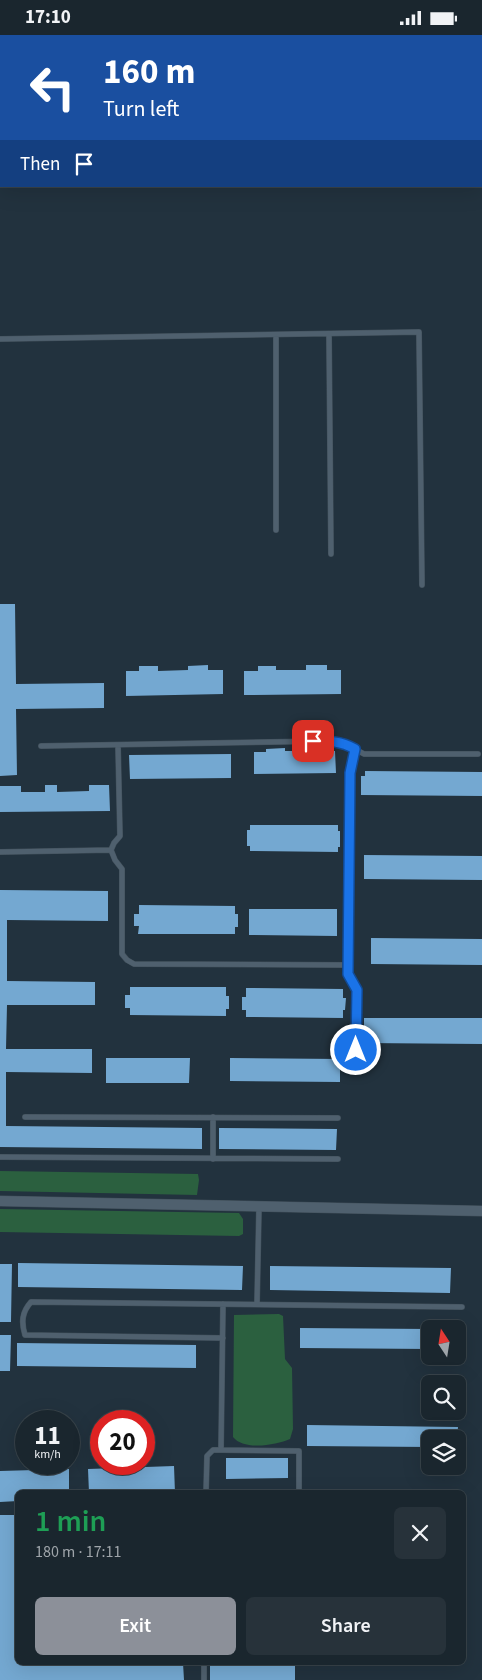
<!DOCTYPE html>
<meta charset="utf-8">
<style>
:root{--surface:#1a262e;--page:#27323a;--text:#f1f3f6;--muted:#9fa5aa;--line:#38434a;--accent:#8c9099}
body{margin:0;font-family:"Source Sans 3",sans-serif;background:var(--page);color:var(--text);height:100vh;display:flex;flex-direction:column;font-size:19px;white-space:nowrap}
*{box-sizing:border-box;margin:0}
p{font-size:16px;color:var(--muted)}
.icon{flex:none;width:28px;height:28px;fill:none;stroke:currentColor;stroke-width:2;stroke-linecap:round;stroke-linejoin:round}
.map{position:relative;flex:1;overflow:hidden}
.details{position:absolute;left:15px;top:1455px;width:451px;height:175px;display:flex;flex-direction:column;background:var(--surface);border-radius:8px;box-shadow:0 5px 20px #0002,0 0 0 1px var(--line)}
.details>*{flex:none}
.top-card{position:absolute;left:0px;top:0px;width:482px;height:152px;box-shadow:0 5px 20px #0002,0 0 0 1px var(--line);background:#1a4fa0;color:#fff;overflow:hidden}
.needle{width:32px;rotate:348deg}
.tools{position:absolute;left:421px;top:1285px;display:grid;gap:10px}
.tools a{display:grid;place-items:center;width:45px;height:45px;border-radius:8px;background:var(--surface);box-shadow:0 5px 20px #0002,0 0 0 1px var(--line);font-size:25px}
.speed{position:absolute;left:15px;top:1375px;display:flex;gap:10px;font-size:25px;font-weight:700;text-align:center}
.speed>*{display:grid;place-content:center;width:65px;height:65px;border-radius:50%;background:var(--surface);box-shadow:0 5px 20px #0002,0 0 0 1px var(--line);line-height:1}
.speed small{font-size:12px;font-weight:400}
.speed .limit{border:8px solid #d22;background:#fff;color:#111}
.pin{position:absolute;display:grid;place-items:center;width:42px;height:42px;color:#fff;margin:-21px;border-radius:10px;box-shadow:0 2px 8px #0006}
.me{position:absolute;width:55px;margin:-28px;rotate:0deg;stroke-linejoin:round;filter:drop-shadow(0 0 4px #0008)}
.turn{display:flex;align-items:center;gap:18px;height:105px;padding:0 20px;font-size:22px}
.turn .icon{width:65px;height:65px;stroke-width:2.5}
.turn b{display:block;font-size:35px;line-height:42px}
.then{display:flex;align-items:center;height:48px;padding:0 20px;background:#0003;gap:10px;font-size:19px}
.round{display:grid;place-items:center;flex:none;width:52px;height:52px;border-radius:8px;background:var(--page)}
.head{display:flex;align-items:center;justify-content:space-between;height:85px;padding:0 20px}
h1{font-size:30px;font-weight:600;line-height:38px;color:#1e9e55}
.primary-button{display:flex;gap:10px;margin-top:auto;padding:10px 20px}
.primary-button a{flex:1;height:58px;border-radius:8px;background:var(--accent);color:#fff;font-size:20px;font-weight:600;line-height:58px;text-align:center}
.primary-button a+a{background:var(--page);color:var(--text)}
.status{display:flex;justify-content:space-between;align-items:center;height:35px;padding:0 25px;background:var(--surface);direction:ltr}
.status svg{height:14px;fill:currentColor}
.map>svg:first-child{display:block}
.green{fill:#2b603f}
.building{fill:#74a8d1}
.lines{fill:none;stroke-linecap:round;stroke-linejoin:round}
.service-casing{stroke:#42505b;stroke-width:6}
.minor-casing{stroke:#42505b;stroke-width:11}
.tertiary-casing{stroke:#42505b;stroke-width:14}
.service{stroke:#4f606e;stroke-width:5}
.minor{stroke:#4f606e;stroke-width:10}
.tertiary{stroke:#4f606e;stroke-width:12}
.route-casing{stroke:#114b97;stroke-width:12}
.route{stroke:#1a73e8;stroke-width:9}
</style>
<div class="status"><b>17:10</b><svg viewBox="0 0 49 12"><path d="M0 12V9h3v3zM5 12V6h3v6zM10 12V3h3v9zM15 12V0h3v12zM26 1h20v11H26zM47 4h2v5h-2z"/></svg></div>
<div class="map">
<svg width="482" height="1645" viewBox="0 0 482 1645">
<rect width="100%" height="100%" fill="#22323e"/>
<path class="green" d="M 0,1136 L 198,1139 L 199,1145 L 197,1160 L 0,1156 Z
M 0,1174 L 239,1178 L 243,1184 L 243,1199 L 239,1201 L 0,1197 Z
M 279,1279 L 283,1281 L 285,1324 L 292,1333 L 293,1394 L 290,1404 C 276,1410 244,1416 233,1402 L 234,1280 Z"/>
<path class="building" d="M 0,569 L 15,569 L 16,649 L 104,648 L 104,673 L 16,674 L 17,740 L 0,741 Z
M 208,630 L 208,635 L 223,635 L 223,659 L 126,661 L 126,636 L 139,636 L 139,631 L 158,631 L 158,636 L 188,635 L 188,631 Z
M 306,630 L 327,630 L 327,635 L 341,635 L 341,659 L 244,660 L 244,636 L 258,636 L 258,631 L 276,631 L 276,635 L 306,635 Z
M 285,713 L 285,716 L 311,716 L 311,713 L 329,713 L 329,716 L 335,716 L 336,738 L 254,739 L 254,717 L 266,717 L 266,714 Z
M 231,719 L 231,743 L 130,744 L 129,720 Z
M 365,736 L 482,737 L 482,761 L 361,760 L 361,741 L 365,741 Z
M 45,750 L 57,750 L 57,757 L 89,756 L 89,750 L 109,750 L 110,776 L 0,777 L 0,751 L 21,751 L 21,757 L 45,757 Z
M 250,790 L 338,790 L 338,796 L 340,796 L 340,812 L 338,812 L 338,817 L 250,816 L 250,811 L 247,811 L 247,795 L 250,795 Z
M 364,820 L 482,821 L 482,845 L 364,844 Z
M 0,855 L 108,856 L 108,886 L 7,885 L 7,946 L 95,947 L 95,970 L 7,970 L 6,1014 L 92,1014 L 92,1038 L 6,1037 L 6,1091 L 202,1093 L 202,1114 L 0,1112 Z
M 139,870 L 235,871 L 235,879 L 238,879 L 238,892 L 235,892 L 235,899 L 138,899 L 139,891 L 134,891 L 134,879 L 139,879 Z
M 249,874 L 337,874 L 337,901 L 249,900 Z
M 371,903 L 482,904 L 482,930 L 371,929 Z
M 130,952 L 226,952 L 226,961 L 229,961 L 229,974 L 226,974 L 226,981 L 130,980 L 130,973 L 125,973 L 125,960 L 130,960 Z
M 246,953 L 343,954 L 343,963 L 346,963 L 345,975 L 343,975 L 343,983 L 246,982 L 246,975 L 242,975 L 242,962 L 246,962 Z
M 364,983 L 482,983 L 482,1009 L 364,1008 Z
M 106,1023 L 190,1023 L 189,1048 L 106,1048 Z
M 230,1023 L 340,1024 L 340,1047 L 230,1046 Z
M 219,1093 L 337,1094 L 336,1115 L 219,1114 Z
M 18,1228 L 243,1231 L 242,1255 L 18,1252 Z
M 0,1229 L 12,1229 L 11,1287 L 0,1287 Z
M 270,1231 L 451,1233 L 450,1258 L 270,1255 Z
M 300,1293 L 430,1294 L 430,1314 L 300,1313 Z
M 0,1300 L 11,1300 L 10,1336 L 0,1336 Z
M 17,1308 L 196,1310 L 196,1333 L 17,1331 Z
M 307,1390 L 458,1392 L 457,1404 L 430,1404 L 430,1412 L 307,1411 Z
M 226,1423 L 288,1423 L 288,1443 L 226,1444 Z
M 174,1431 L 175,1458 L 89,1458 L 88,1434 Z
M 69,1434 L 69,1458 L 18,1458 L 18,1466 L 0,1467 L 0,1436 Z
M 0,1480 L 18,1480 L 18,1628 L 183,1628 L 184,1645 L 0,1645 Z
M 210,1628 L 295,1628 L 295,1645 L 210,1645 Z"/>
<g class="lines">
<defs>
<path id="service" d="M 196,1 L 196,0
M 446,1 L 446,0
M 329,299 L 331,519
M 276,300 L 276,495
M 0,304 L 419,297 L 422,550
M 118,710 L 120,801 L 114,808 L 111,815 L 115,825 L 122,834 L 122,919 L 127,925 L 134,929 L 349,930
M 41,711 L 332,706 L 346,709 L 364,719 L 478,719
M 355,714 L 350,738 L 349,939 L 357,955 L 357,1015
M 0,817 L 111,815
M 25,1082 L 338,1083
M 0,1122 L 338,1124
M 213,1124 L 213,1082
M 223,1269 L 221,1415 L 299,1416 L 299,1458
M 257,1269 L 259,1172
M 223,1303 L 25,1300 C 21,1287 22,1277 31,1267 L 462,1272
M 206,1458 L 207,1421 L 213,1415 L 221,1415
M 204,1645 L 204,1628"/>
<path id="minor" d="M 0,1166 L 482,1176"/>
<path id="tertiary" d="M 0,22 L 1,22
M 481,27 L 482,27"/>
</defs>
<use href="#service" class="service-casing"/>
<use href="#minor" class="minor-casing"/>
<use href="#tertiary" class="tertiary-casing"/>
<use href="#service" class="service"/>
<use href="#minor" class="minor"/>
<use href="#tertiary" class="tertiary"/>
</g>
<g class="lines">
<defs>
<path id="route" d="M 313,706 C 329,706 341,706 355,714 L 350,738 L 348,939 L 357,955 L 356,1015"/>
</defs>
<use href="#route" class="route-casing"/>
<use href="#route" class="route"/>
</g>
</svg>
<div class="tools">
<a><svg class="needle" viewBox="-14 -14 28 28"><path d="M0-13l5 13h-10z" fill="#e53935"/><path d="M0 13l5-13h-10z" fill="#9fa5aa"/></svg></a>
<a><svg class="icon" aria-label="search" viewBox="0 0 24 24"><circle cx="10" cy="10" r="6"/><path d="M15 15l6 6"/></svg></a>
<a><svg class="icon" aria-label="layers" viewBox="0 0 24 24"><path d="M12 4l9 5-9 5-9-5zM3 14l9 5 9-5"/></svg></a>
</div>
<div class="speed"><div>11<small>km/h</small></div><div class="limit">20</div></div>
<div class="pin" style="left:313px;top:706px;background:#d93025"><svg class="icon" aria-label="arrive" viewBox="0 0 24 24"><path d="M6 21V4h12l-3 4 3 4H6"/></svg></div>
<svg class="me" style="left:356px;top:1015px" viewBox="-20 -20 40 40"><circle r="17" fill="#1a73e8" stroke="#fff" stroke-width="3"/><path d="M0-11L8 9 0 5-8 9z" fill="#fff"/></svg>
<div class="top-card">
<div class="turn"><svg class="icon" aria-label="left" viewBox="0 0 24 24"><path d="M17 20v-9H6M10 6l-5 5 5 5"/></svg><div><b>160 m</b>Turn left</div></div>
<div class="then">Then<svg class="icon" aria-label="arrive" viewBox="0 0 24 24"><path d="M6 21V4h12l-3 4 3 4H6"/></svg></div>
</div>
<section class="details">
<div class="head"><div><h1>1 min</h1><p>180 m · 17:11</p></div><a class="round"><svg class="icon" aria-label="close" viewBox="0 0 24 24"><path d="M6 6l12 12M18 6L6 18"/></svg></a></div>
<div class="primary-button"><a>Exit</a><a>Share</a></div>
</section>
</div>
